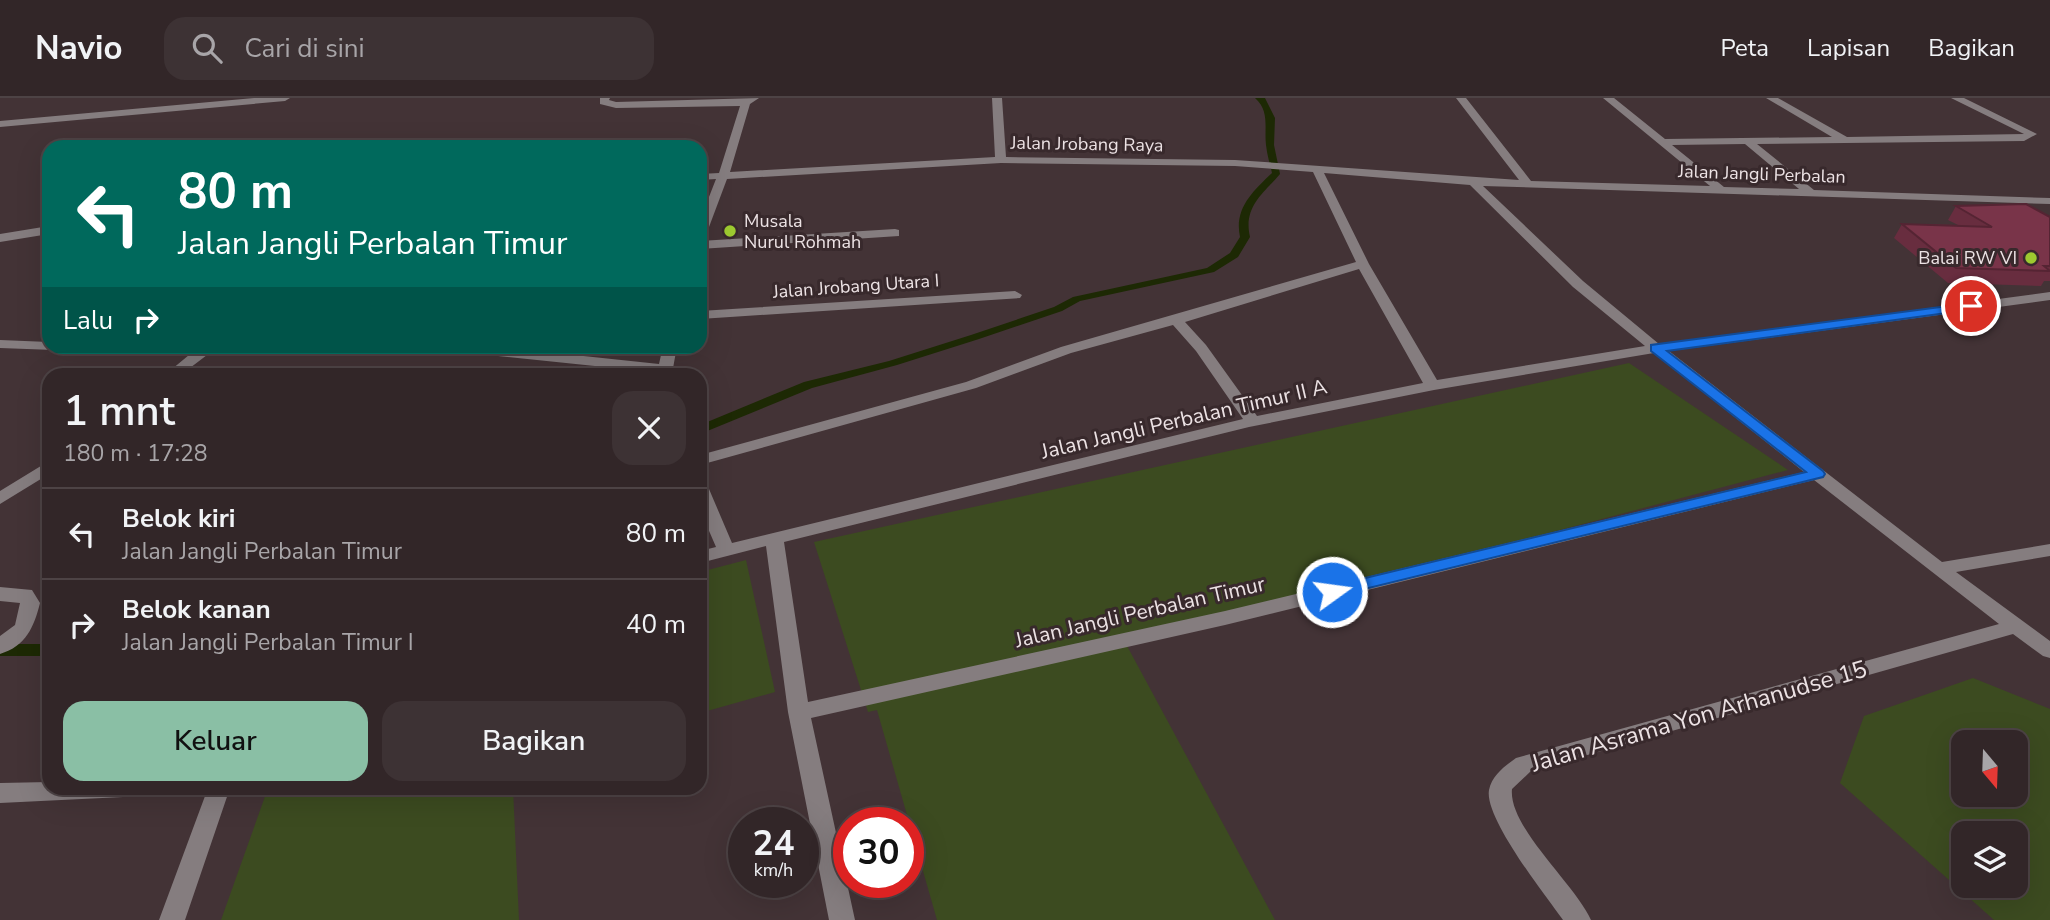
<!DOCTYPE html>
<html lang="id">
<meta charset="utf-8">
<style>
:root{--surface:#322628;--page:#3d3234;--text:#f1f3f6;--muted:#a8a5a8;--line:#4d4345;--accent:#8abfa5}
body{margin:0;font-family:"Nunito Sans",sans-serif;background:var(--page);color:var(--text);height:100vh;display:flex;flex-direction:column;font-size:26px;white-space:nowrap}
*{box-sizing:border-box;margin:0}
p{font-size:23px;color:var(--muted)}
.icon{flex:none;width:38px;height:38px;fill:none;stroke:currentColor;stroke-width:2;stroke-linecap:round;stroke-linejoin:round}
.map{position:relative;flex:1;overflow:hidden}
.sheet{position:absolute;left:42px;top:270px;width:665px;height:427px;display:flex;flex-direction:column;background:var(--surface);border-radius:21px;box-shadow:0 7px 28px #0002,0 0 0 2px var(--line)}
.sheet>*{flex:none}
.hud{position:absolute;left:42px;top:42px;width:665px;height:214px;border-radius:21px;box-shadow:0 7px 28px #0002,0 0 0 2px var(--line);background:#00695c;color:#fff;overflow:hidden}
.needle{width:46px;rotate:161deg}
.buttons{position:absolute;left:1951px;top:632px;display:grid;gap:14px}
.buttons a{display:grid;place-items:center;width:77px;height:77px;border-radius:14px;background:var(--surface);box-shadow:0 7px 28px #0002,0 0 0 2px var(--line);font-size:35px}
.speed{position:absolute;left:728px;top:709px;display:flex;gap:14px;font-size:35px;font-weight:700;text-align:center}
.speed>*{display:grid;place-content:center;width:91px;height:91px;border-radius:50%;background:var(--surface);box-shadow:0 7px 28px #0002,0 0 0 2px var(--line);line-height:1}
.speed small{font-size:18px;font-weight:400}
.speed .limit{border:10px solid #d22;background:#fff;color:#111}
.pin{position:absolute;display:grid;place-items:center;width:60px;height:60px;color:#fff;margin:-30px;border:4px solid #fff;border-radius:50%;box-shadow:0 2px 7px #0007}
.me{position:absolute;width:77px;margin:-38px;rotate:76deg;stroke-linejoin:round;filter:drop-shadow(0 0 5px #0008)}
.turn{display:flex;align-items:center;gap:24px;height:147px;padding:0 21px;font-size:32px}
.turn .icon{width:91px;height:91px;stroke-width:2.5}
.turn b{display:block;font-size:49px;line-height:60px}
.then{display:flex;align-items:center;height:66px;padding:0 21px;background:#0003;gap:14px;font-size:26px}
.round{display:grid;place-items:center;flex:none;width:74px;height:74px;border-radius:21px;background:var(--page)}
.overview{display:flex;align-items:center;justify-content:space-between;height:119px;padding:0 21px}
h1{font-size:42px;font-weight:600;line-height:52px}
.cta{display:flex;gap:14px;margin-top:auto;padding:14px 21px}
.cta a{flex:1;height:80px;border-radius:21px;background:var(--accent);color:#111;font-size:28px;font-weight:600;line-height:80px;text-align:center}
.cta a+a{background:var(--page);color:var(--text)}
ul{padding:0;list-style:none}
li{display:flex;align-items:center;gap:21px;height:91px;padding:0 21px;border-top:2px solid var(--line)}
li div{flex:1}
li b{display:block;font-size:26px}
li em{font-style:normal}
header{display:flex;align-items:center;gap:42px;box-sizing:border-box;height:98px;padding:0 35px;background:var(--surface);border-bottom:2px solid var(--line)}
header strong{font-size:33px}
nav{display:flex;gap:38px;margin-inline-start:auto;font-size:24px}
.search{width:490px;height:63px;background:var(--page);display:flex;align-items:center;gap:18px;box-sizing:border-box;padding:0 24px;border-radius:21px;color:var(--muted);font-size:26px}
.map>svg:first-child{display:block}
.green{fill:#3c4b20;fill-rule:evenodd}
.lines{fill:none;stroke-linecap:round;stroke-linejoin:round}
.stream{fill:#1d2904;fill-rule:evenodd}
.minor{fill:#857d7f;fill-rule:evenodd}
.wall{fill:#682d3f}
.building{fill:#793449;stroke:#552433;stroke-width:2}
.route{fill:#1a73e8;stroke:#114b97;stroke-width:2}
.poi-dot{fill:#9dca30;stroke:#38292c;stroke-width:2.5}
.labels{text-anchor:middle;dominant-baseline:central;stroke-width:6;stroke-linejoin:round;paint-order:stroke}
.far-street-label{font-size:18px;fill:#ece2e4;stroke:#38292c}
.far-poi-label{font-size:18px;fill:#ece2e4;stroke:#38292c;text-anchor:start}
.street-label{font-size:21px;fill:#ece2e4;stroke:#38292c}
.near-street-label{font-size:24px;fill:#ece2e4;stroke:#38292c}
</style>
<header>
<strong>Navio</strong>
<div class="search"><svg class="icon" aria-label="search" viewBox="0 0 24 24"><circle cx="10" cy="10" r="6"/><path d="M15 15l6 6"/></svg>Cari di sini</div>
<nav><a>Peta</a><a>Lapisan</a><a>Bagikan</a></nav>
</header>
<div class="map">
<svg width="2050" height="822" viewBox="0 0 2050 822">
<rect width="100%" height="100%" fill="#433336"/>
<path class="green" d="M 1629,265 L 1788,372 L 1126,546 L 1275,822 L 937,822 L 877,612 L 868,614 L 814,444 Z
M 746,462 L 775,594 L 700,615 L 700,474 Z
M 1973,580 L 2050,611 L 2050,822 L 1994,822 L 1840,685 L 1864,618 ZM 1964,644 L 2016,644 L 2016,696 L 1964,696 ZM 1964,735 L 2016,735 L 2016,788 L 1964,788 Z
M 268,690 L 513,690 L 519,822 L 221,822 Z"/>
<g class="lines">
<path class="stream" d="M 1255,0 L 1265,0 L 1275,20 L 1274,47 L 1280,76 C 1263,96 1243,109 1250,139 L 1238,159 L 1214,174 L 1080,203 L 1062,213 L 979,241 L 897,267 L 812,290 L 700,336 L 700,327 L 804,284 L 889,263 L 971,237 L 1054,209 L 1073,199 L 1207,170 L 1230,155 L 1240,139 C 1234,111 1252,94 1272,75 C 1270,66 1267,57 1266,47 C 1264,30 1270,13 1255,0 Z
M 0,546 L 49,546 L 49,558 L 0,558 Z"/>
<path class="minor" d="M 254,0 L 290,0 L 285,3 L 0,29 L 0,23 Z
M 600,0 L 610,0 L 609,2 L 616,4 L 759,0 L 750,6 L 730,74 L 995,59 L 992,0 L 1002,0 L 1006,59 L 1235,62 L 1519,82 L 1456,0 L 1466,0 L 1531,83 L 1710,88 L 1603,0 L 1614,0 L 1665,41 L 1832,39 L 1766,0 L 1778,0 L 1847,39 L 2024,36 L 1951,0 L 1964,0 L 2037,36 L 2024,43 L 1757,46 L 1814,92 L 2050,100 L 2050,106 L 1483,88 L 1583,183 L 1659,246 L 2050,194 L 2050,202 L 1669,253 L 1942,464 L 2050,446 L 2050,458 L 1956,474 L 2050,543 L 2050,560 L 2043,558 L 2013,536 L 1531,673 L 1512,691 C 1508,729 1575,786 1591,822 L 1563,822 C 1546,798 1484,720 1489,692 C 1492,677 1505,668 1516,660 L 1999,526 L 1814,382 L 1225,527 L 811,620 L 855,822 L 829,822 L 788,614 L 766,448 L 700,465 L 700,453 L 716,449 L 700,412 L 700,386 L 709,391 L 732,445 L 1243,321 L 1196,253 L 1173,227 L 1071,255 L 976,290 L 700,367 L 700,357 L 966,284 L 1061,249 L 1356,164 L 1313,74 L 1235,68 L 1001,65 L 727,81 L 706,137 L 700,141 L 700,122 L 716,81 L 700,82 L 700,76 L 719,75 L 740,8 L 616,10 L 600,6 ZM 1745,46 L 1799,91 L 1724,89 L 1672,47 ZM 1324,75 L 1470,87 L 1573,189 L 1645,248 L 1437,282 L 1369,166 ZM 1359,171 L 1423,285 L 1257,318 L 1206,247 L 1185,224 ZM 1654,255 L 1804,374 L 1225,513 L 808,604 L 784,444 L 1249,329 L 1434,292 Z
M 49,128 L 49,136 L 0,144 L 0,136 Z
M 895,131 L 899,132 L 899,138 L 700,151 L 700,143 Z
M 1015,193 L 1022,197 L 1020,200 L 700,221 L 700,213 Z
M 0,242 L 49,244 L 49,248 L 367,248 L 360,252 L 207,257 L 182,276 L 166,276 L 189,257 L 0,250 Z
M 434,248 L 488,248 L 659,266 L 663,248 L 677,248 L 672,276 L 441,252 Z
M 49,363 L 49,376 L 0,406 L 0,393 Z
M 0,489 L 32,492 L 40,505 C 34,529 26,548 0,556 L 0,538 L 15,527 L 20,505 L 0,503 Z
M 49,684 L 49,690 L 134,690 L 131,697 L 123,699 L 0,705 L 0,685 Z
M 208,690 L 230,690 L 185,822 L 159,822 Z"/>
</g>
<path class="wall" d="M 1956,108 L 2050,119 L 2050,183 L 2044,183 L 2041,188 L 1948,185 L 1894,140 L 1902,126 L 1958,127 L 1948,122 Z"/>
<path class="building" d="M 2026,106 L 2050,119 L 2050,168 L 2044,168 L 2050,173 L 1956,170 L 1902,126 L 1992,129 L 1956,108 Z"/>
<path class="route" d="M 1971,205 L 1977,208 L 1976,211 L 1667,253 L 1823,373 L 1825,376 L 1823,379 L 1332,499 L 1324,494 L 1332,488 L 1806,374 L 1651,253 L 1651,247 Z"/>
<g class="poi-dot">
<circle cx="730" cy="133" r="7"/>
<circle cx="2031" cy="160" r="7"/>
</g>
<g class="labels">
<g class="far-street-label">
<text transform="translate(1087 46) rotate(1)">Jalan Jrobang Raya</text>
<text transform="translate(1762 76) rotate(2)">Jalan Jangli Perbalan</text>
<text transform="translate(856 188) rotate(-4)">Jalan Jrobang Utara I</text>
</g>
<g class="far-poi-label">
<text x="744" y="123">Musala<tspan x="744" dy="21">Nurul Rohmah</tspan></text>
<text x="2017" y="160" text-anchor="end">Balai RW VI</text>
</g>
<g class="street-label">
<text transform="translate(1184 321) rotate(-13)">Jalan Jangli Perbalan Timur II A</text>
<text transform="translate(1140 514) rotate(-13)">Jalan Jangli Perbalan Timur</text>
</g>
<g class="near-street-label">
<text transform="translate(1699 618) rotate(-16)">Jalan Asrama Yon Arhanudse 15</text>
</g>
</g>
</svg>
<div class="buttons">
<a><svg class="needle" viewBox="-14 -14 28 28"><path d="M0-13l5 13h-10z" fill="#e53935"/><path d="M0 13l5-13h-10z" fill="#a8a5a8"/></svg></a>
<a><svg class="icon" aria-label="layers" viewBox="0 0 24 24"><path d="M12 4l9 5-9 5-9-5zM3 14l9 5 9-5"/></svg></a>
</div>
<div class="speed"><div>24<small>km/h</small></div><div class="limit">30</div></div>
<div class="pin" style="left:1971px;top:208px;background:#d93025"><svg class="icon" aria-label="arrive" viewBox="0 0 24 24"><path d="M6 21V4h12l-3 4 3 4H6"/></svg></div>
<svg class="me" style="left:1332px;top:494px" viewBox="-20 -20 40 40"><circle r="17" fill="#1a73e8" stroke="#fff" stroke-width="3"/><path d="M0-11L8 9 0 5-8 9z" fill="#fff"/></svg>
<div class="hud">
<div class="turn"><svg class="icon" aria-label="left" viewBox="0 0 24 24"><path d="M17 20v-9H6M10 6l-5 5 5 5"/></svg><div><b>80 m</b>Jalan Jangli Perbalan Timur</div></div>
<div class="then">Lalu<svg class="icon" aria-label="right" viewBox="0 0 24 24"><path d="M7 20v-9h11M14 6l5 5-5 5"/></svg></div>
</div>
<section class="sheet">
<div class="overview"><div><h1>1 mnt</h1><p>180 m · 17:28</p></div><a class="round"><svg class="icon" aria-label="close" viewBox="0 0 24 24"><path d="M6 6l12 12M18 6L6 18"/></svg></a></div>
<ul>
<li><svg class="icon" aria-label="left" viewBox="0 0 24 24"><path d="M17 20v-9H6M10 6l-5 5 5 5"/></svg><div><b>Belok kiri</b><p>Jalan Jangli Perbalan Timur</p></div><em>80 m</em></li>
<li><svg class="icon" aria-label="right" viewBox="0 0 24 24"><path d="M7 20v-9h11M14 6l5 5-5 5"/></svg><div><b>Belok kanan</b><p>Jalan Jangli Perbalan Timur I</p></div><em>40 m</em></li>
</ul>
<div class="cta"><a>Keluar</a><a>Bagikan</a></div>
</section>
</div>
